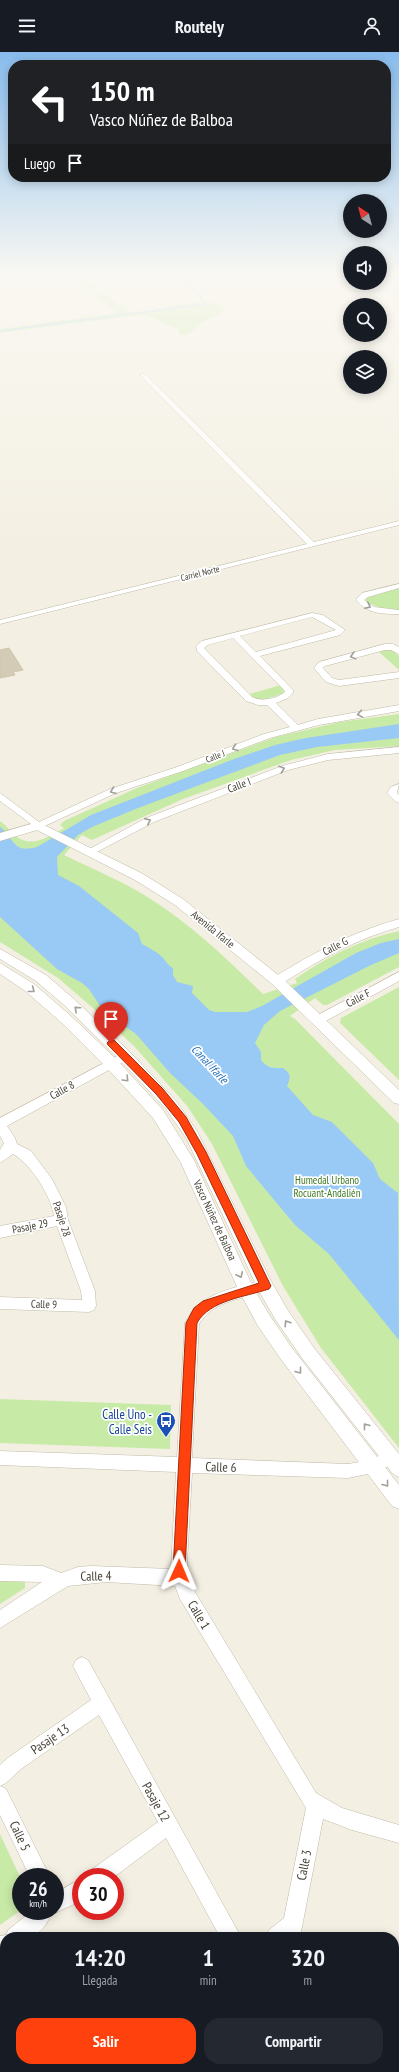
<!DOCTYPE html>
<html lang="es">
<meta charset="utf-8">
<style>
:root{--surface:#171b24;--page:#242831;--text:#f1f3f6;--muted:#9ea1a6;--accent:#ff410d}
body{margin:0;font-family:"PT Sans Narrow",sans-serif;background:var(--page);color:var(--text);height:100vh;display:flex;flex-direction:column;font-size:15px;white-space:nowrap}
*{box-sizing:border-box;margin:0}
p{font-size:13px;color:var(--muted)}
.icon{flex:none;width:22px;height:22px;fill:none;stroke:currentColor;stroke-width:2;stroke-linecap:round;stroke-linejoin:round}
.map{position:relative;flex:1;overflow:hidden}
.sheet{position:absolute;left:0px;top:1880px;width:399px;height:140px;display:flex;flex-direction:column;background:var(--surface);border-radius:16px 16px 0 0;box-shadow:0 2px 10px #0003}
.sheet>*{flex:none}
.hud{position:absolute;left:8px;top:8px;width:383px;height:122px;border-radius:16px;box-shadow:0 2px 10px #0003;background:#202124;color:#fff;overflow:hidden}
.needle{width:26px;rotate:324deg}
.tools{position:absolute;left:343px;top:142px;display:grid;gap:8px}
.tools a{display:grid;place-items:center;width:44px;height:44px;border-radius:50%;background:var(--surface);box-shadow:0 2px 10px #0003;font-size:20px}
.speed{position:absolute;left:12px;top:1816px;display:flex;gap:8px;font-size:20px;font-weight:700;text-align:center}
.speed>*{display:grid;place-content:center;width:52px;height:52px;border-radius:50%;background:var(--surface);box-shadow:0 2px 10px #0003;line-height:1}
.speed small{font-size:10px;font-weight:400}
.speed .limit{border:6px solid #d22;background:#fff;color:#111}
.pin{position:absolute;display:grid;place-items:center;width:34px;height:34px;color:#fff;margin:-41px -17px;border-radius:50% 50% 50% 0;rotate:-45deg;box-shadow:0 0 4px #0007}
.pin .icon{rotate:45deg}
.me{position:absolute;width:44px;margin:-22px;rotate:1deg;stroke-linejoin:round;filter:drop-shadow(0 0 3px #0008)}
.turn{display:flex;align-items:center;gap:14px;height:84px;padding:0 16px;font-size:18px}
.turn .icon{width:52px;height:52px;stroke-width:2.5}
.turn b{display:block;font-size:28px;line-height:34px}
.then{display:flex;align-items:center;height:38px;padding:0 16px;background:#0003;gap:8px;font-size:15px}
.eta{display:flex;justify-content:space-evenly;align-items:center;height:68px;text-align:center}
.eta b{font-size:24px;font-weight:800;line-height:28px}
.primary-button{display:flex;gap:8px;margin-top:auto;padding:8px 16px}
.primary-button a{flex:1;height:46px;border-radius:16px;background:var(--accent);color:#fff;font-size:16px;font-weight:800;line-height:46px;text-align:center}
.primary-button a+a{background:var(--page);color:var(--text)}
header{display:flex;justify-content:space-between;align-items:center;height:52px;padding:0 16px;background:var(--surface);font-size:18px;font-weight:800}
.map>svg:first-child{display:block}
.green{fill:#c8eaa7}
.water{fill:#99c9f5}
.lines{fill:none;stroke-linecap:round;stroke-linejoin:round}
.stream{stroke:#99c9f5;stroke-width:1.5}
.building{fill:#d4cbb7;stroke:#d0c4aa}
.minor-casing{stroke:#c1baa7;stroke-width:1}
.tertiary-casing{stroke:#c1baa7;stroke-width:1}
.minor{fill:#fff;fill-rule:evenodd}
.tertiary{fill:#fff;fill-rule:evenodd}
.oneway{stroke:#a29f98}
.route{fill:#ff410d;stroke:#a62a08}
.labels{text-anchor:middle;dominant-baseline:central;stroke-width:3.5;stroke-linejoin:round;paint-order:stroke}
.far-street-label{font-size:9px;fill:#443f32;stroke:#fff}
.street-label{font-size:11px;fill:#443f32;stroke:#fff}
.park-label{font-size:11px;fill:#3e7922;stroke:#fff}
.water-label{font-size:12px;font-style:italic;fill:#2570b7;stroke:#fff}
.near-transit-label{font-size:13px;fill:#164399;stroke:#fff;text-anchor:end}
.near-street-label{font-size:13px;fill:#443f32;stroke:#fff}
</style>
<header><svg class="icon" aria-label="menu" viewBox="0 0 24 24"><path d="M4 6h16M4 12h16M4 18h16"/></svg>Routely<svg class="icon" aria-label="person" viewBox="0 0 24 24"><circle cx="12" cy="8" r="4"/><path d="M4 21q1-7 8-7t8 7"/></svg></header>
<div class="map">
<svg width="399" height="2020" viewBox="0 0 399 2020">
<rect width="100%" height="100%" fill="#f3efe2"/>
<path class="green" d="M 70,224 L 78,224 L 131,260 C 155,261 207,241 225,256 L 224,259 L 201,271 L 189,282 L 180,283 L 178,276 L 162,271 L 151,265 L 140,263 L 0,281 L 0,277 L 118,261 Z
M 399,536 L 399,558 L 383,557 L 366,550 L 366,546 Z
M 391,597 L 399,604 L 399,618 L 378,599 Z
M 281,633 L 284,638 L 282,642 L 263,648 L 255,647 L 250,642 Z
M 399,662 L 399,694 L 335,698 L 291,708 L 183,747 L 92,788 L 82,783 L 64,803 C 93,817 122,829 149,846 C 191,872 228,908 263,942 L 297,931 L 295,927 C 327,905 361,887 399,879 L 399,915 L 327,953 L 323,953 L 315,946 L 290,964 L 295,967 L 399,1072 L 399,1396 L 321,1296 L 283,1234 L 212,1092 L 188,1055 L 134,994 L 93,956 L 58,926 L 0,890 L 0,769 C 6,773 10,779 16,784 C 31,797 50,784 64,776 L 60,773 L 64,769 L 137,736 L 276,685 L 340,670 Z
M 399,935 L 399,1028 L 340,971 L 341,966 Z
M 0,1347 L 171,1353 L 170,1397 L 0,1391 Z
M 0,1529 L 25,1530 L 25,1536 L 0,1552 Z
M 0,1782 L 21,1827 L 21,1858 L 0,1873 Z
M 143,2015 L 247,2015 L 246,2020 L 154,2020 L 142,2016 Z"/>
<path class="water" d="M 399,672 L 399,686 L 317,695 L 280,703 L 138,756 L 92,775 L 78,783 L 57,805 L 58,823 L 79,834 L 133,877 L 138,881 L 142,892 C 149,896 158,900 164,907 C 167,911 168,913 173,916 L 173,923 L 177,930 L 193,934 L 192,941 L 209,958 L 215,960 L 247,960 L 262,954 L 356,901 L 381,891 L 399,887 L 399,901 L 369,914 L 280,959 L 264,973 L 255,991 L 261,1000 L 261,1008 C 268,1017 273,1016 283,1016 C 291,1022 291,1025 287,1034 L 313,1063 L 332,1070 L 373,1111 L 380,1127 L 398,1141 L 399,1288 L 329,1202 L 295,1173 L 246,1114 L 233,1084 L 203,1052 L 170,1021 L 136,982 L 104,960 L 89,937 L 82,931 L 57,917 L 0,865 L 0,775 C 15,786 12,802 37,795 L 91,763 L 234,707 L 275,693 L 306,686 Z"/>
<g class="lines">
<path class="stream" d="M 184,224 L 206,252
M 0,279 L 206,252"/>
</g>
<path class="building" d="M 9,596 L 23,618 L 13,620 L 15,623 L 0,626 L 0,598 Z"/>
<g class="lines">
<defs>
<path id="minor" d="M 141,322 L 145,322 L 314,490 L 399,469 L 399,473 L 0,572 L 0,568 L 307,492 L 141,324 Z
M 399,532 L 399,536 L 368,545 L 364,548 L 374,555 L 399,558 L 399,562 C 384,562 365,562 356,547 L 362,541 Z
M 312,561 L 323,563 L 345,578 L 340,583 L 260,604 L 293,638 L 293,641 L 288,646 L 276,651 L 298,673 L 318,667 L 399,653 L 399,659 L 319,673 L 270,686 L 183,719 L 116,741 L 38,777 L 0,749 L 0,741 L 39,770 L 110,737 L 177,715 L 264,682 L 290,675 L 267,653 L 258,653 L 246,649 L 197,599 L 196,594 L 202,589 ZM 312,565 L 336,578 L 256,600 L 240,584 ZM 233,586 L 285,639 L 285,640 C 276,647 262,650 252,645 L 204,596 L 208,593 Z
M 385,592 L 393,592 L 399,595 L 399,602 L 391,598 L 385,598 L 325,614 L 323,616 L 332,626 L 339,628 L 399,620 L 399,626 L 339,634 L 326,630 L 314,616 L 319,610 Z
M 399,695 L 399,701 L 328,708 L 288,718 L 154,770 L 93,802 L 85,802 L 84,800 L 146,766 L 282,714 L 328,702 Z
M 399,732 L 397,741 L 399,743 L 399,751 L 396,750 L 387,741 L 391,735 Z
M 399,867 L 399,875 C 356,887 319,908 281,932 L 273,932 L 271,929 C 275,923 285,919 291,915 C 326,894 360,878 399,867 Z
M 399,920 L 399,929 L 322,971 L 318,972 L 312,968 L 314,965 Z
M 125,1000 L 129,1001 L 131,1004 L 129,1007 L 7,1074 L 15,1086 L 17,1092 L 31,1099 L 52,1127 L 66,1155 L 68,1168 L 95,1239 L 96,1254 L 94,1258 L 89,1260 L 0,1257 L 0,1245 L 82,1248 L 81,1239 L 57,1174 L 0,1186 L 0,1174 L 54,1164 C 51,1144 31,1112 13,1102 L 0,1111 L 0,1098 L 4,1091 L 0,1084 L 0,1066 Z
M 265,1228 L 270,1230 L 272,1234 L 270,1238 C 245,1247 214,1247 199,1272 L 192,1406 L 348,1412 L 371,1408 L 390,1398 L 395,1400 L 398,1405 L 395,1410 L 378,1420 L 348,1426 L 192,1421 L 187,1511 L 188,1526 L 192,1535 L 316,1741 L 342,1756 L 399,1773 L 399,1791 L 352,1778 L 323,1767 L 300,1885 L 266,1885 L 269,1878 L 284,1866 L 306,1756 L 180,1547 L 175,1534 L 106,1530 L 68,1534 L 0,1576 L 0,1558 L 42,1530 L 0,1529 L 0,1513 L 43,1514 L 61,1521 L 78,1515 L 91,1514 L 171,1517 L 176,1420 L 0,1413 L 0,1399 L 177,1405 L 185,1271 C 199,1240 235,1236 265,1228 Z
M 82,1605 L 88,1608 L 241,1885 L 220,1885 L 166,1786 L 114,1825 L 88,1825 L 91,1818 L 158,1770 L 99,1663 L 21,1717 L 6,1731 L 0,1734 L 6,1737 L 50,1825 L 30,1825 L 0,1763 L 0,1713 L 9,1705 L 91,1648 L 73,1614 L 76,1608 Z
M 81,1827 L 81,1849 L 55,1861 L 52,1860 C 41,1887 31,1885 5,1885 L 5,1904 L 0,1906 L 0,1884 L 6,1883 L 8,1878 L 32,1859 L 55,1859 L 55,1841 Z
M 394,1962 L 399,1964 L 399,1984 L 394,1982 Z
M 114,2015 L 134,2015 L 132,2020 L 112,2020 Z
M 254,2015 L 274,2015 L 273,2020 L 253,2020 Z"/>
<path id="tertiary" d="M 38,770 L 143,822 L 183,847 L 282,926 L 399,1038 L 399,1052 L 394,1051 L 272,932 L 175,853 L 135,828 L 37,778 L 0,789 L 0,781 Z
M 0,897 L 46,923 L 74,947 L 130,1000 L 176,1049 L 197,1079 L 271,1229 L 287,1257 L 314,1296 L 399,1402 L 399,1425 L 393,1422 L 302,1306 L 275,1267 L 259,1239 L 186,1086 L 166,1057 L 120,1008 L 64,953 L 36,929 L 0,907 Z
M 0,911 L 34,932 L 72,965 L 116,1007 L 163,1058 L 194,1108 L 253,1235 L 270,1264 L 292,1296 L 399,1433 L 399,1457 L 392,1454 L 280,1306 L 258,1274 L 239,1239 L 181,1111 L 153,1066 L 106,1015 L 62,971 L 24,938 L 0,922 Z"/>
</defs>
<use href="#minor" class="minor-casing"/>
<use href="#tertiary" class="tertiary-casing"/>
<use href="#minor" class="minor"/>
<use href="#tertiary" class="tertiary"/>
</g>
<defs><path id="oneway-chevron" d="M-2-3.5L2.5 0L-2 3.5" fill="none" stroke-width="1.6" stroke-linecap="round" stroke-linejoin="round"/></defs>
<g class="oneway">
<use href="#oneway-chevron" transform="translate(368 554) rotate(27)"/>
<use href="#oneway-chevron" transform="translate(353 604) rotate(165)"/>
<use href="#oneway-chevron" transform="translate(360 662) rotate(170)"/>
<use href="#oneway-chevron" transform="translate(235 696) rotate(159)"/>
<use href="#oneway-chevron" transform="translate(282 717) rotate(-19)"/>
<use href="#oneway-chevron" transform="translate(113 739) rotate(159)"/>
<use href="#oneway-chevron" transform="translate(148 769) rotate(-24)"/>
<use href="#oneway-chevron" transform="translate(32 938) rotate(38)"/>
<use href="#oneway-chevron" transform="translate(77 957) rotate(-138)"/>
<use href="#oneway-chevron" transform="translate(126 1027) rotate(46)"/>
<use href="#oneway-chevron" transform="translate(240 1223) rotate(65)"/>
<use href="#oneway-chevron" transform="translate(287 1271) rotate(-123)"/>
<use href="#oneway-chevron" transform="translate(299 1319) rotate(52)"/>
<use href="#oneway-chevron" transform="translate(366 1374) rotate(-128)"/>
<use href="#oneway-chevron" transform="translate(386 1432) rotate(52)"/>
</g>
<linearGradient id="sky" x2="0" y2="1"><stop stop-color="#88bced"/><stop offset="0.44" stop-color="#faf8f2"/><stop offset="1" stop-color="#faf8f2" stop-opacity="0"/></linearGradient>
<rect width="399" height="507" fill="url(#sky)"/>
<path class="route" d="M 111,987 L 114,988 L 163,1037 L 186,1065 L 206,1100 L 271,1234 L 269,1237 C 245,1245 210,1248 197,1271 L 185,1519 L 183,1523 L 179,1525 L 174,1523 L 173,1519 L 186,1271 L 194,1256 L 203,1249 L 259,1231 L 197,1102 L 179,1070 L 156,1042 L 108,993 L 107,991 Z"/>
<defs>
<symbol id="bus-pin" viewBox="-11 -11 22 30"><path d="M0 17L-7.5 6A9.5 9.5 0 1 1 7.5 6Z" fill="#1a4fb4" stroke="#fff"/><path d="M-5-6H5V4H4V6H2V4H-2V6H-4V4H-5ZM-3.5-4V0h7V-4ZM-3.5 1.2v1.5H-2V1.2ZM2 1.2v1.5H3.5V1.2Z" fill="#fff"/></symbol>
</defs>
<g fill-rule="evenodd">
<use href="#bus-pin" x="155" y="1358" width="22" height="30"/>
</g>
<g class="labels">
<g class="far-street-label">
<text transform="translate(200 521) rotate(-14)">Carriel Norte</text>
<text transform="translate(215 704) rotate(-22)">Calle J</text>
</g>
<g class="street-label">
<text transform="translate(239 733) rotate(-21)">Calle I</text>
<text transform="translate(213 877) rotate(39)">Avenida Ifarle</text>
<text transform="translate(335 894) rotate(-27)">Calle G</text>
<text transform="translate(358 946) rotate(-28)">Calle F</text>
<text transform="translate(62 1038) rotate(-29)">Calle 8</text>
<text transform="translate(62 1167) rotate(72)">Pasaje 28</text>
<text transform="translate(215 1168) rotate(65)">Vasco Núñez de Balboa</text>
<text transform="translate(30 1174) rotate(-11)">Pasaje 29</text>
<text transform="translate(44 1252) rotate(2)">Calle 9</text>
</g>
<g class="park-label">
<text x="327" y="1128">Humedal Urbano<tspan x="327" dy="13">Rocuant-Andalién</tspan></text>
</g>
<g class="water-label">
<text transform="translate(210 1012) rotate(47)">Canal Ifarle</text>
</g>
<g class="near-transit-label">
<text x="152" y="1362">Calle Uno -<tspan x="152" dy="15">Calle Seis</tspan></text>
</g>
<g class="near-street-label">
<text transform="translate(221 1415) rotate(2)">Calle 6</text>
<text transform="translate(96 1524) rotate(-1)">Calle 4</text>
<text transform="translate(199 1563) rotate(59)">Calle 1</text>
<text transform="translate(50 1687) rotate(-34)">Pasaje 13</text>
<text transform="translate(156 1750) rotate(61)">Pasaje 12</text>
<text transform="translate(20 1784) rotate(65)">Calle 5</text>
<text transform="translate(304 1813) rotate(-79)">Calle 3</text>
</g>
</g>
</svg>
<div class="tools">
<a><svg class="needle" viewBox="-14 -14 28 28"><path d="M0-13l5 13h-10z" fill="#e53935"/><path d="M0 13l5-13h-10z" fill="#9ea1a6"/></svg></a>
<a><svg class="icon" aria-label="sound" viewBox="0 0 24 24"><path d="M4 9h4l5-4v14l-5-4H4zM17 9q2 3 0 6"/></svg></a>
<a><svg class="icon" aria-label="search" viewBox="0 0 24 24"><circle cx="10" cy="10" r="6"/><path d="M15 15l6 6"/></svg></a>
<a><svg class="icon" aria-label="layers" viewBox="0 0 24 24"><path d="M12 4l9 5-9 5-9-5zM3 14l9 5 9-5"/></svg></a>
</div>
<div class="speed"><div>26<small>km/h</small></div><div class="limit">30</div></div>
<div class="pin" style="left:111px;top:991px;background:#d93025"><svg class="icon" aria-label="arrive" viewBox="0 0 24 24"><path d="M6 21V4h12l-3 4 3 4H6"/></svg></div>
<svg class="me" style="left:179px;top:1519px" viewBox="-20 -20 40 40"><path d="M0-17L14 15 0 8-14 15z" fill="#ff410d" stroke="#fff" stroke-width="4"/></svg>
<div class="hud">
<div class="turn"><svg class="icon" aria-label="left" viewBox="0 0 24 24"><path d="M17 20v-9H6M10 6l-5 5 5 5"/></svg><div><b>150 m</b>Vasco Núñez de Balboa</div></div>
<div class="then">Luego<svg class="icon" aria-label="arrive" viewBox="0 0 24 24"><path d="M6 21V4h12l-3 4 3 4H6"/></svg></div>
</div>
<section class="sheet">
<div class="eta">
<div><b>14:20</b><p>Llegada</p></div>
<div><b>1</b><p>min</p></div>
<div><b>320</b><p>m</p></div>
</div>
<div class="primary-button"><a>Salir</a><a>Compartir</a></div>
</section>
</div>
